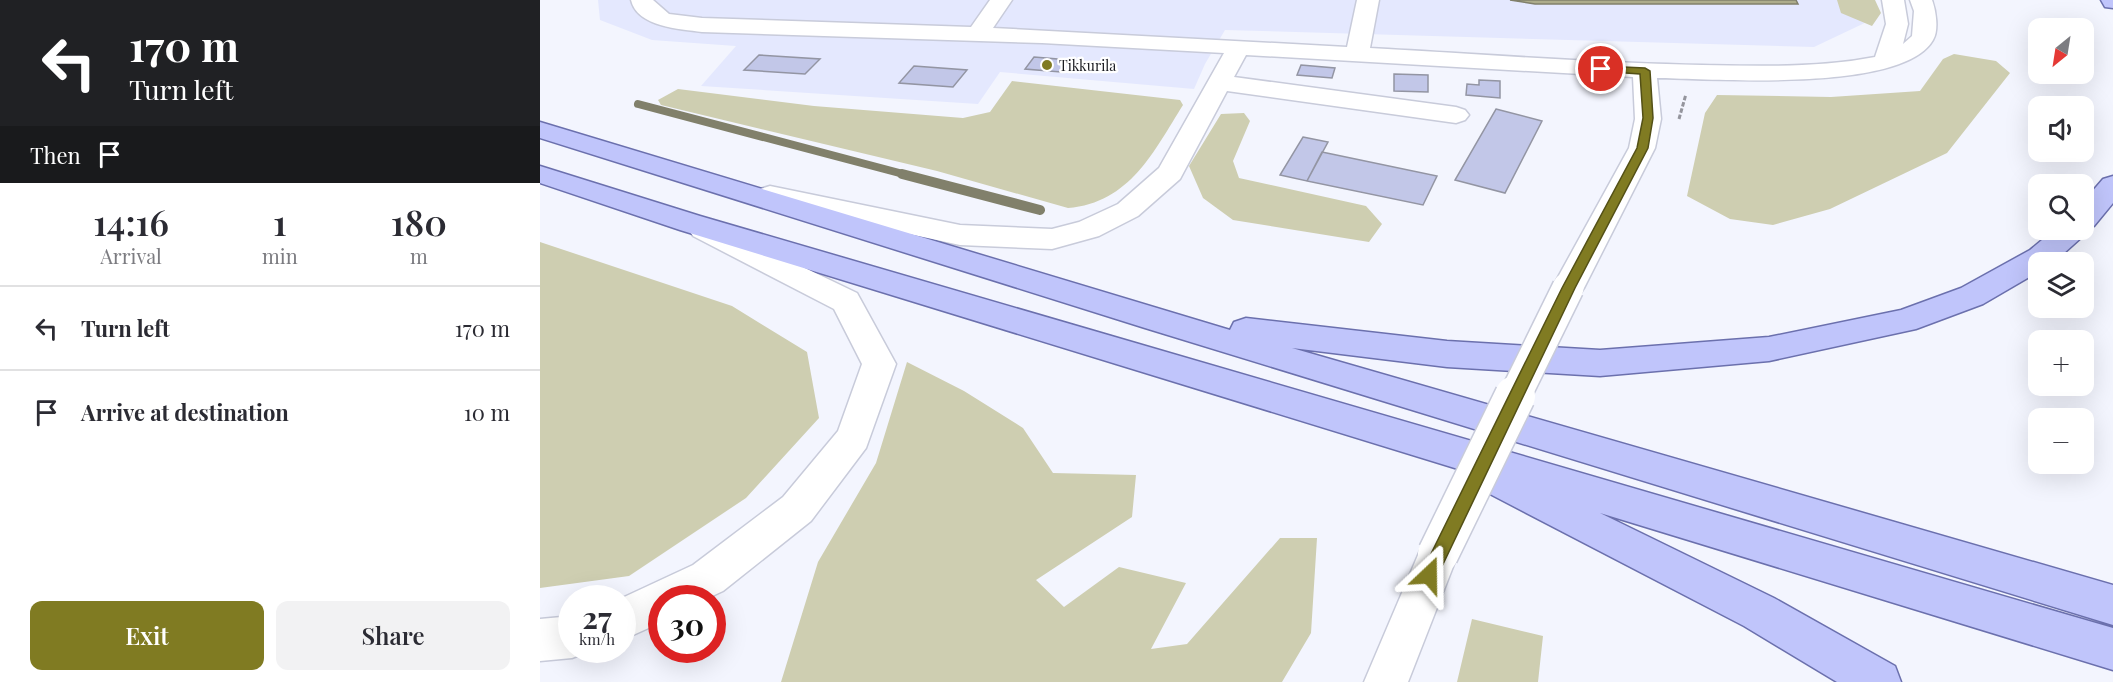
<!DOCTYPE html>
<meta charset="utf-8">
<style>
:root{--surface:#fff;--page:#f2f2f3;--text:#2b2b33;--muted:#7c7c81;--line:#e1e1e2;--accent:#807b22}
body{margin:0;font-family:"Playfair Display",serif;background:var(--page);color:var(--text);height:100vh;display:flex;flex-direction:column;font-size:22px;white-space:nowrap}
*{box-sizing:border-box;margin:0}
p{font-size:20px;color:var(--muted)}
.icon{flex:none;width:33px;height:33px;fill:none;stroke:currentColor;stroke-width:2;stroke-linecap:round;stroke-linejoin:round}
.map{position:relative;flex:1;overflow:hidden}
.sheet{display:flex;flex-direction:column;background:var(--surface);width:540px}
.sheet>*{flex:none}
.banner{background:#202124;color:#fff;overflow:hidden}
.needle{width:39px;rotate:210deg}
.tools{position:absolute;left:1488px;top:18px;display:grid;gap:12px}
.tools a{display:grid;place-items:center;width:66px;height:66px;border-radius:12px;background:var(--surface);box-shadow:0 6px 24px #0002;font-size:30px}
.speed{position:absolute;left:18px;top:585px;display:flex;gap:12px;font-size:30px;font-weight:700;text-align:center}
.speed>*{display:grid;place-content:center;width:78px;height:78px;border-radius:50%;background:var(--surface);box-shadow:0 6px 24px #0002;line-height:1}
.speed small{font-size:15px;font-weight:400}
.speed .limit{border:9px solid #d22;background:#fff;color:#111}
.pin{position:absolute;display:grid;place-items:center;width:51px;height:51px;color:#fff;margin:-26px;border:3px solid #fff;border-radius:50%;box-shadow:0 2px 6px #0007}
.me{position:absolute;width:66px;margin:-33px;rotate:23deg;stroke-linejoin:round;filter:drop-shadow(0 0 4px #0008)}
.turn{display:flex;align-items:center;gap:21px;height:126px;padding:0 30px;font-size:27px}
.turn .icon{width:78px;height:78px;stroke-width:2.5}
.turn b{display:block;font-size:42px;line-height:51px}
.then{display:flex;align-items:center;height:57px;padding:0 30px;background:#0003;gap:12px;font-size:22px}
.eta{display:flex;justify-content:space-evenly;align-items:center;height:102px;text-align:center}
.eta b{font-size:36px;font-weight:600;line-height:42px}
.action{display:flex;gap:12px;margin-top:auto;padding:12px 30px}
.action a{flex:1;height:69px;border-radius:12px;background:var(--accent);color:#fff;font-size:24px;font-weight:600;line-height:69px;text-align:center}
.action a+a{background:var(--page);color:var(--text)}
ul{padding:0;list-style:none}
li{display:flex;align-items:center;gap:18px;height:84px;padding:0 30px;border-top:2px solid var(--line)}
li div{flex:1}
li b{display:block;font-size:22px}
li em{font-style:normal}
main{display:flex;flex:1;min-height:0}
.map>svg:first-child{display:block}
.built{fill:#e4e8fe}
.green{fill:#ceceb1}
.water{fill:#adac8b;stroke:#81806b;stroke-width:1.5}
.lines{fill:none;stroke-linecap:round;stroke-linejoin:round}
.stream-far1{stroke:#81806b;stroke-width:8}
.stream{stroke:#81806b;stroke-width:10}
.building{fill:#c2c7e8;stroke:#9395a3;stroke-width:1.5}
.minor-casing{stroke:#c8cbda;stroke-width:3}
.major-casing{stroke:#6b70ad;stroke-width:3}
.path{stroke:#94959d;stroke-width:3;stroke-dasharray:4.5 2;stroke-linecap:butt}
.minor{fill:#fff;fill-rule:evenodd}
.major{fill:#c0c5fb;fill-rule:evenodd}
.minor-bridge-far1-casing{stroke:#c8cbda;stroke-width:34;stroke-linecap:butt}
.minor-bridge-casing{stroke:#c8cbda;stroke-width:43;stroke-linecap:butt}
.minor-bridge-far1{stroke:#fff;stroke-width:31}
.minor-bridge{stroke:#fff;stroke-width:40}
.route{fill:#807b22;stroke:#535016;stroke-width:1.5}
.poi-dot{fill:#807b22;stroke:#fff;stroke-width:2}
.labels{text-anchor:middle;dominant-baseline:central;stroke-width:4.5;stroke-linejoin:round;paint-order:stroke}
.far-poi-label{font-size:14px;fill:#1a1b21;stroke:#fff;text-anchor:start}
</style>
<main>
<section class="sheet">
<div class="banner">
<div class="turn"><svg class="icon" aria-label="left" viewBox="0 0 24 24"><path d="M17 20v-9H6M10 6l-5 5 5 5"/></svg><div><b>170 m</b>Turn left</div></div>
<div class="then">Then<svg class="icon" aria-label="arrive" viewBox="0 0 24 24"><path d="M6 21V4h12l-3 4 3 4H6"/></svg></div>
</div>
<div class="eta">
<div><b>14:16</b><p>Arrival</p></div>
<div><b>1</b><p>min</p></div>
<div><b>180</b><p>m</p></div>
</div>
<ul>
<li><svg class="icon" aria-label="left" viewBox="0 0 24 24"><path d="M17 20v-9H6M10 6l-5 5 5 5"/></svg><div><b>Turn left</b></div><em>170 m</em></li>
<li><svg class="icon" aria-label="arrive" viewBox="0 0 24 24"><path d="M6 21V4h12l-3 4 3 4H6"/></svg><div><b>Arrive at destination</b></div><em>10 m</em></li>
</ul>
<div class="action"><a>Exit</a><a>Share</a></div>
</section>
<div class="map">
<svg width="1573" height="682" viewBox="0 0 1573 682">
<rect width="100%" height="100%" fill="#f3f5fe"/>
<path class="built" d="M 58,0 L 1323,0 L 1331,20 L 1274,47 L 685,30 L 665,64 L 654,89 L 460,72 L 438,104 L 161,86 L 196,46 L 112,40 L 60,20 Z"/>
<path class="green" d="M 1297,0 L 1335,0 L 1341,13 L 1332,26 L 1301,13 Z
M 1414,54 L 1456,61 L 1470,73 L 1407,153 L 1290,209 L 1233,225 L 1190,219 L 1147,196 L 1165,113 L 1177,95 L 1291,97 L 1380,91 L 1403,59 Z
M 472,81 L 640,100 L 643,105 C 614,151 590,203 528,208 L 397,171 L 121,105 L 118,100 L 138,89 L 274,106 L 423,118 L 450,112 Z
M 704,113 L 710,121 L 693,161 L 699,178 L 826,206 L 842,224 L 829,242 L 693,220 L 663,198 L 649,166 L 681,114 Z
M 0,242 L 192,306 L 267,352 L 279,418 L 206,498 L 89,576 L 0,588 Z
M 367,362 L 424,391 L 483,428 L 513,473 L 596,475 L 592,517 L 496,580 L 524,607 L 579,567 L 646,583 L 611,649 L 647,644 L 740,538 L 777,538 L 771,633 L 742,682 L 241,682 L 278,562 L 336,463 Z
M 932,619 L 1003,636 L 998,682 L 917,682 Z"/>
<path class="water" d="M 970,0 L 1256,0 L 1258,4 L 995,4 Z"/>
<g class="lines">
<path class="stream-far1" d="M 98,104 L 367,175"/>
<path class="stream" d="M 362,174 L 500,210"/>
</g>
<path class="building" d="M 219,55 L 280,59 L 265,74 L 204,70 Z
M 494,57 L 529,60 L 521,72 L 485,69 Z
M 761,65 L 795,68 L 792,78 L 757,75 Z
M 374,66 L 427,70 L 413,87 L 359,83 Z
M 854,74 L 888,75 L 888,92 L 854,91 Z
M 939,80 L 960,81 L 960,98 L 926,95 L 927,84 L 939,85 Z
M 956,109 L 1002,121 L 965,193 L 915,180 Z
M 763,137 L 788,142 L 767,181 L 740,175 Z
M 782,152 L 897,176 L 883,205 L 767,181 Z"/>
<g class="lines">
<defs>
<path id="minor" d="M 91,0 L 113,0 L 129,14 L 162,18 L 431,27 L 450,0 L 472,0 L 453,28 L 807,47 L 817,0 L 839,0 L 830,48 C 940,54 1051,63 1162,65 C 1219,66 1278,68 1335,57 L 1346,24 L 1342,0 L 1364,0 L 1368,24 L 1363,44 L 1372,36 L 1374,11 L 1370,0 L 1392,0 C 1396,11 1399,30 1393,40 C 1363,93 1174,79 1117,78 L 1121,119 L 1115,148 L 1044,288 L 1039,296 L 1028,299 L 1017,296 L 1012,288 L 1089,148 L 1095,119 L 1093,77 L 706,55 L 694,77 L 916,107 L 925,110 L 929,115 L 925,120 L 916,123 L 687,91 L 640,179 L 598,216 L 559,236 L 512,249 L 420,245 L 230,204 L 220,201 L 216,195 L 220,189 L 230,186 L 420,225 L 512,229 L 539,222 L 578,204 L 619,168 L 684,53 L 502,43 L 162,32 C 140,29 97,27 91,0 Z
M 163,219 L 317,293 L 356,364 L 326,448 L 271,521 L 183,591 L 168,598 L 122,598 L 122,622 L 82,640 L 82,598 L 153,565 L 243,497 L 298,431 L 322,364 L 294,309 L 153,236 L 148,229 L 153,222 Z
M 898,536 L 912,541 L 918,554 L 868,682 L 824,682 L 884,541 Z
M 32,616 L 32,650 L 48,650 L 47,652 L 32,658 L 0,661 L 0,619 Z"/>
<path id="major" d="M 1561,0 L 1573,0 L 1573,8 L 1565,7 Z
M 0,122 L 690,330 L 694,322 L 706,318 L 907,341 L 1060,350 L 1229,337 L 1361,310 L 1421,288 L 1490,250 L 1514,230 L 1544,230 L 1544,201 L 1563,179 L 1573,176 L 1573,203 L 1554,226 L 1545,228 L 1542,237 L 1514,262 L 1498,262 L 1498,272 L 1443,304 L 1376,329 L 1229,361 L 1060,376 L 907,367 L 752,348 L 1573,585 L 1573,625 L 605,328 L 0,138 Z
M 0,166 L 160,216 L 1573,628 L 1573,670 L 1060,513 L 1234,598 L 1355,666 L 1361,682 L 1297,682 L 1204,626 L 948,493 L 942,482 L 944,477 L 140,230 L 0,183 Z"/>
</defs>
<use href="#minor" class="minor-casing"/>
<use href="#major" class="major-casing"/>
<path class="path" d="M 1139,119 L 1146,94"/>
<use href="#minor" class="minor"/>
<use href="#major" class="major"/>
<defs>
<path id="minor-bridge-far1" d="M 974,398 L 1028,288"/>
<path id="minor-bridge" d="M 898,554 L 975,396"/>
</defs>
<use href="#minor-bridge-far1" class="minor-bridge-far1-casing"/>
<use href="#minor-bridge" class="minor-bridge-casing"/>
<use href="#minor-bridge-far1" class="minor-bridge-far1"/>
<use href="#minor-bridge" class="minor-bridge"/>
</g>
<path class="route" d="M 1061,66 L 1105,68 L 1110,71 L 1113,118 L 1108,148 L 1035,288 L 895,581 L 889,583 L 883,581 L 881,575 L 883,570 L 1022,288 L 1097,148 L 1103,118 L 1100,74 L 1057,71 L 1057,66 Z"/>
<circle class="poi-dot" cx="507" cy="65" r="6"/>
<g class="labels">
<g class="far-poi-label">
<text x="519" y="65">Tikkurila</text>
</g>
</g>
</svg>
<div class="tools">
<a><svg class="needle" viewBox="-14 -14 28 28"><path d="M0-13l5 13h-10z" fill="#e53935"/><path d="M0 13l5-13h-10z" fill="#7c7c81"/></svg></a>
<a><svg class="icon" aria-label="sound" viewBox="0 0 24 24"><path d="M4 9h4l5-4v14l-5-4H4zM17 9q2 3 0 6"/></svg></a>
<a><svg class="icon" aria-label="search" viewBox="0 0 24 24"><circle cx="10" cy="10" r="6"/><path d="M15 15l6 6"/></svg></a>
<a><svg class="icon" aria-label="layers" viewBox="0 0 24 24"><path d="M12 4l9 5-9 5-9-5zM3 14l9 5 9-5"/></svg></a>
<a>+</a>
<a>−</a>
</div>
<div class="speed"><div>27<small>km/h</small></div><div class="limit">30</div></div>
<div class="pin" style="left:1061px;top:69px;background:#d93025"><svg class="icon" aria-label="arrive" viewBox="0 0 24 24"><path d="M6 21V4h12l-3 4 3 4H6"/></svg></div>
<svg class="me" style="left:889px;top:575px" viewBox="-20 -20 40 40"><path d="M0-17L14 15 0 8-14 15z" fill="#807b22" stroke="#fff" stroke-width="4"/></svg>
</div>
</main>
